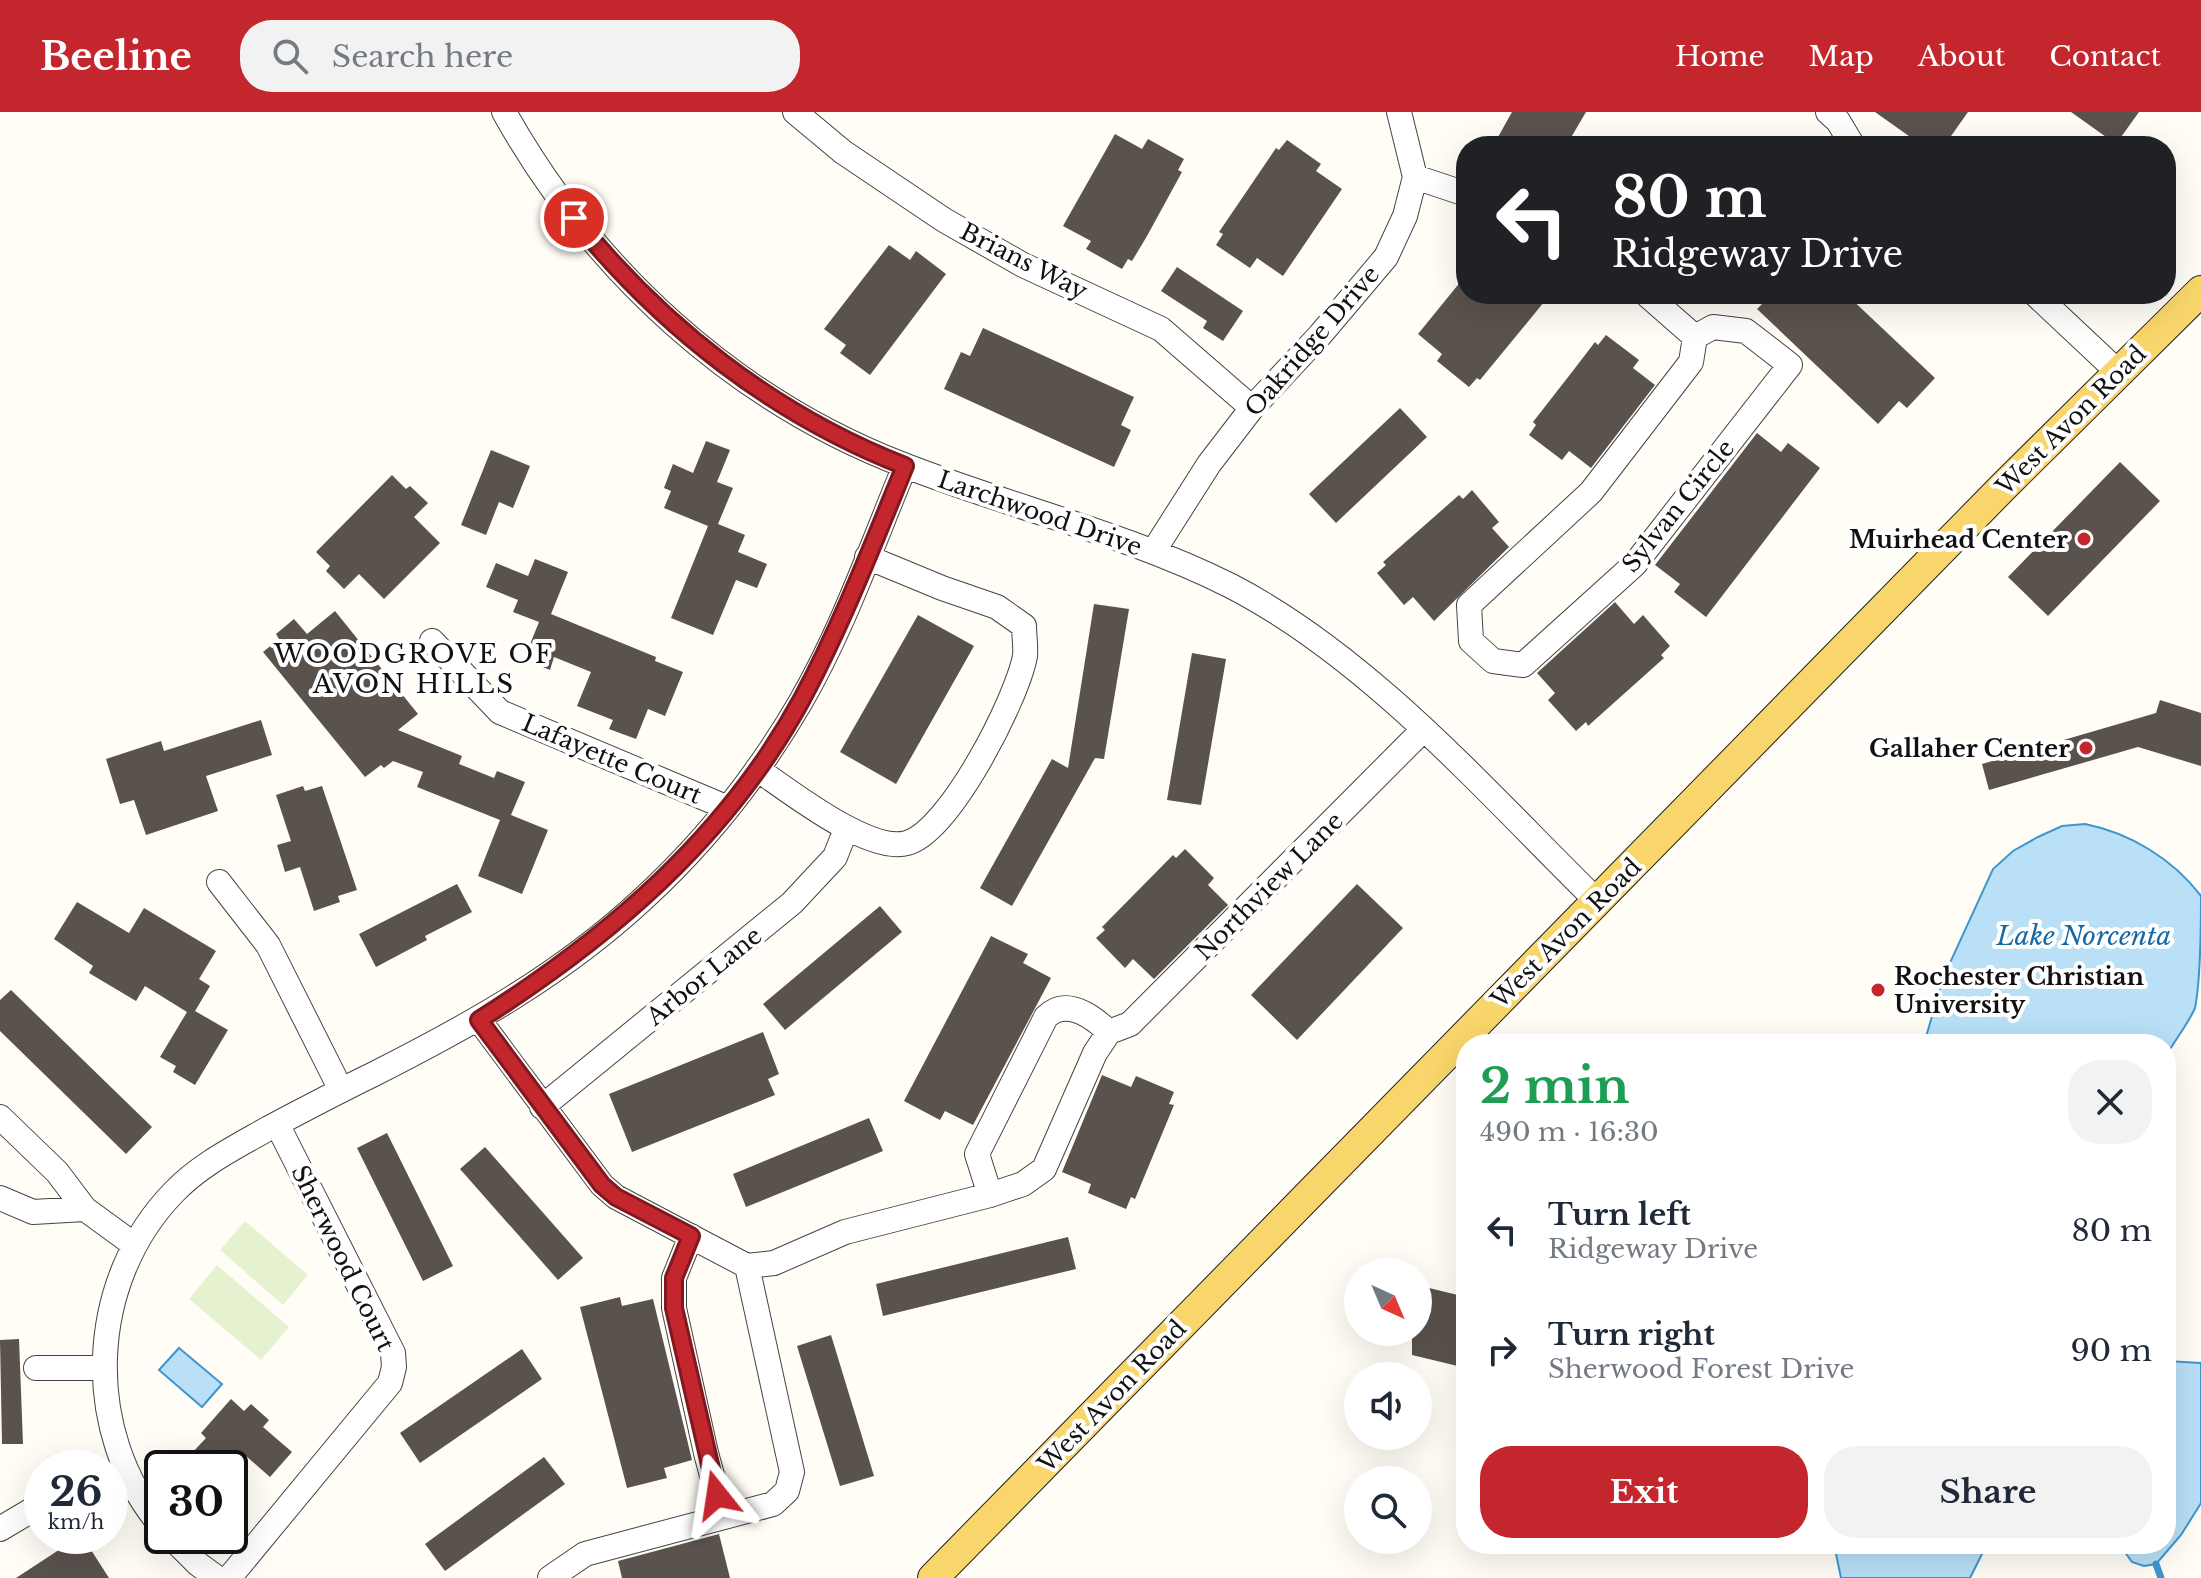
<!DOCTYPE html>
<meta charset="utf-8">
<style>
:root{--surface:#fff;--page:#f2f2f3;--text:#1f2937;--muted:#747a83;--accent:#c4262e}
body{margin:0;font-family:"Libre Baskerville",serif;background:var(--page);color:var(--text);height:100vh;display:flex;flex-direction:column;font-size:30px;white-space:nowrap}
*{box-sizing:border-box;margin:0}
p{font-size:26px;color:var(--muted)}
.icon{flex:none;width:44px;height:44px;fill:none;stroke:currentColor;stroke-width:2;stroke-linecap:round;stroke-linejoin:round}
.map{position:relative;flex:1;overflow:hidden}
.drawer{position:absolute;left:1456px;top:922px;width:720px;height:520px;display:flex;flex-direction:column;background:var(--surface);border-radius:32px;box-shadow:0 8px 32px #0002}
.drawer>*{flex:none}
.guide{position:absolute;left:1456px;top:24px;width:720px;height:168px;border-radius:32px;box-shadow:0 8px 32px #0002;background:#202124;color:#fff;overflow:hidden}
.needle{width:52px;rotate:136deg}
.controls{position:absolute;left:1344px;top:1146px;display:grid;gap:16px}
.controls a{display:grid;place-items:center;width:88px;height:88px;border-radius:50%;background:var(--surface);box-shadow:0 8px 32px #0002;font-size:40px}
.speed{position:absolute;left:24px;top:1338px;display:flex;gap:16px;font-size:40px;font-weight:700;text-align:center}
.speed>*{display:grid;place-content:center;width:104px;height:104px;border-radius:50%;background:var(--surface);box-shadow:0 8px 32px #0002;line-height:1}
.speed small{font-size:20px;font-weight:400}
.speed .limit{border:4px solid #111;border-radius:12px;background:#fff;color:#111}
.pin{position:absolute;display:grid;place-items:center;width:68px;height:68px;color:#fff;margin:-34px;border:4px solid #fff;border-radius:50%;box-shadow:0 2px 8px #0007}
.me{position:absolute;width:88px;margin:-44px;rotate:345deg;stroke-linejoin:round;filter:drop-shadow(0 0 6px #0008)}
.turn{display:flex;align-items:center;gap:28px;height:168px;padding:0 24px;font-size:36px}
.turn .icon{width:104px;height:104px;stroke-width:2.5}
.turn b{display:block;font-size:56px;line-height:68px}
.round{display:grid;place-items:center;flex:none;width:84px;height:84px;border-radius:32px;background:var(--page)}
.head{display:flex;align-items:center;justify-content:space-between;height:136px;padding:0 24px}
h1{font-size:48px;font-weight:700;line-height:60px;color:#1e9e55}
.primary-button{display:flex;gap:16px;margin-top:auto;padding:16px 24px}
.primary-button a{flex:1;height:92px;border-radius:32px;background:var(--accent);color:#fff;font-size:32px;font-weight:700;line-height:92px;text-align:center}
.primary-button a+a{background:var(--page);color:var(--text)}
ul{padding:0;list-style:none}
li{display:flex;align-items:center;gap:24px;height:120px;padding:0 24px}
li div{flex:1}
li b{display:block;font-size:30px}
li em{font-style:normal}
header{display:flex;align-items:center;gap:48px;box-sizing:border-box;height:112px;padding:0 40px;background:var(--accent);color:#fff}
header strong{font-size:38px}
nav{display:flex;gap:44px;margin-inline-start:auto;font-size:28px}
.search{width:560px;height:72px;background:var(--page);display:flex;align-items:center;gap:20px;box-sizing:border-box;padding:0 28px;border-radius:32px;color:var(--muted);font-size:30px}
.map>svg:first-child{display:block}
.pitch{fill:#e6f2cf}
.water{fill:#b9e0f7;stroke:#3f96cf;stroke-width:2}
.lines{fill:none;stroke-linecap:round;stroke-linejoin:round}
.stream{stroke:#3f96cf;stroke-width:7}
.building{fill:#5a524d}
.minor-casing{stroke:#444;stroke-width:26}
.major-casing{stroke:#222;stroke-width:32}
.minor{stroke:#fff;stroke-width:24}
.major{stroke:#f9d66b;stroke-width:30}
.route-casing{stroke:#7f191e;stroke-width:20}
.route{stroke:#c4262e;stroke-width:14}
.poi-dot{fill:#c4262e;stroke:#fff;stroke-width:3}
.labels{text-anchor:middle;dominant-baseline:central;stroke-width:8;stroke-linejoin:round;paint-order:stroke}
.street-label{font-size:24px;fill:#111;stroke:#fff}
.poi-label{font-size:24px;font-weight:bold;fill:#111;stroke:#fff;text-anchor:end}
.neighbourhood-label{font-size:26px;letter-spacing:2px;fill:#111;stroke:#fff}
.water-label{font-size:26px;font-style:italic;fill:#1768a6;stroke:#fff}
</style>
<header>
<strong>Beeline</strong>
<div class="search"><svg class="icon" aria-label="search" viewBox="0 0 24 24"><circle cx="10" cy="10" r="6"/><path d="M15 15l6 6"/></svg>Search here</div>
<nav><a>Home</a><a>Map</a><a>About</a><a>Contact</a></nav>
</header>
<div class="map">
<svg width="2201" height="1466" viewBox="0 0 2201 1466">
<rect width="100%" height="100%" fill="#fffdf5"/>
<path class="pitch" d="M 245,1109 L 308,1163 L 283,1193 L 220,1138 Z
M 217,1153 L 289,1215 L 261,1248 L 189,1187 Z"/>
<path class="water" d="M 2085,712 C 2130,721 2173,747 2201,784 C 2201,816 2201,866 2195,896 C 2188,912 2175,928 2166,944 L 2166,932 L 1924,932 L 1943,866 L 1993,757 L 2013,739 L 2038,725 L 2062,714 Z
M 179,1236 L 222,1272 L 202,1295 L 159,1258 Z
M 2166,1249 L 2201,1251 L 2201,1391 L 2181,1423 L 2156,1452 L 2144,1454 L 2132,1450 L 2119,1432 L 2166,1432 Z
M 1834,1432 L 1987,1432 L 1970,1466 L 1841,1466 Z"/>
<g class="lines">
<path class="stream" d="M 2156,1452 L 2161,1466"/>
</g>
<path class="building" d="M 1512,0 L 1586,0 L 1566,34 L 1493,34 Z
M 1875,0 L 1968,0 L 1944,34 L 1923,34 Z
M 2071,0 L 2139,0 L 2116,32 Z
M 1115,22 L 1142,37 L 1148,27 L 1184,47 L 1178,58 L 1182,60 L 1147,124 L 1132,149 L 1128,147 L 1122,157 L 1086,137 L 1091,129 L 1063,114 Z
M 1287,28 L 1321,52 L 1316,59 L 1342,77 L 1283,164 L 1257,146 L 1250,156 L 1216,133 L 1223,122 L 1219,120 L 1276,36 L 1279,38 Z
M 889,133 L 910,148 L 916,139 L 946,162 L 870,263 L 840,241 L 846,233 L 824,217 Z
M 1177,155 L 1243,199 L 1223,229 L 1203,216 L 1207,209 L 1161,179 Z
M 1466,163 L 1466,182 L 1534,182 L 1544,190 L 1480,268 L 1477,266 L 1469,275 L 1437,249 L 1442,242 L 1418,222 Z
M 1772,182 L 1846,182 L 1935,266 L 1907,296 L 1899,289 L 1878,312 L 1757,197 Z
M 983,216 L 1134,285 L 1121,313 L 1131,318 L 1114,355 L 944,277 L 961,240 L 970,244 Z
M 1606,223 L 1639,248 L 1633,256 L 1655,273 L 1591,356 L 1569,339 L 1562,348 L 1529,323 L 1536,313 L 1533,310 L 1572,260 L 1595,230 L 1598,233 Z
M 1400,296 L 1427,325 L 1336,411 L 1309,382 Z
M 1757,321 L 1781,340 L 1788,331 L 1820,356 L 1706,505 L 1674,480 L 1680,472 L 1655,453 Z
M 706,329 L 730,338 L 717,370 L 733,376 L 718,412 L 745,423 L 738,440 L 767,452 L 757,476 L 736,468 L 713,523 L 671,506 L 708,414 L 664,396 L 671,379 L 664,376 L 673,352 L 693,361 Z
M 491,338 L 530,354 L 513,396 L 499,390 L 486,423 L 461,413 Z
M 2120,350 L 2160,389 L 2048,504 L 2008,465 Z
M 392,363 L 406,377 L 410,374 L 428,391 L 414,405 L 440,431 L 384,487 L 359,462 L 344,477 L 326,459 L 330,454 L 316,440 Z
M 1472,378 L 1499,410 L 1492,416 L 1509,435 L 1434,509 L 1413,485 L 1404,493 L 1377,461 L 1386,453 L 1383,450 L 1459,383 L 1463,387 Z
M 535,447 L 568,460 L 551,502 L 656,545 L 655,549 L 683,560 L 665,604 L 648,597 L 636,627 L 609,617 L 613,608 L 577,594 L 591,560 L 554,545 L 550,558 L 524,547 L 539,510 L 513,500 L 518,488 L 486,475 L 496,451 L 528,464 Z
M 1615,490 L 1634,512 L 1643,503 L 1670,534 L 1661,543 L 1664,546 L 1588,614 L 1586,610 L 1576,619 L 1548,588 L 1555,581 L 1537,561 Z
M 1094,492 L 1129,497 L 1104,647 L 1095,646 L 1012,794 L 980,776 L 1052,647 L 1068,656 Z
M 335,499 L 418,602 L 398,618 L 462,644 L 459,652 L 494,666 L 497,659 L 525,670 L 511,703 L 548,718 L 522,782 L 478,764 L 500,708 L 417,675 L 423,660 L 393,649 L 384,656 L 381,653 L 365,665 L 263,540 L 279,527 L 276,522 L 294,507 L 307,522 Z
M 918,503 L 974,534 L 896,672 L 840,640 Z
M 1192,541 L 1226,547 L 1201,693 L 1167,688 Z
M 2160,588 L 2201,601 L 2201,654 L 2138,635 L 1989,678 L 1982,652 L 2156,601 Z
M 261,608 L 272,643 L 206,664 L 218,699 L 146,723 L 134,688 L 120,692 L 106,647 L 161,629 L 164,639 Z
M 303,674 L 305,679 L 322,674 L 357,778 L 338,784 L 340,790 L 314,799 L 300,755 L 285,760 L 277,733 L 291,729 L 276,683 Z
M 1185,737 L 1214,766 L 1208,773 L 1228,793 L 1154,867 L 1133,847 L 1125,856 L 1096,826 L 1105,818 L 1102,815 L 1173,743 L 1176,746 Z
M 457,772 L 472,800 L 425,824 L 427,828 L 376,855 L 359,822 Z
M 1357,772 L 1403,816 L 1297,928 L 1251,883 Z
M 77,790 L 129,821 L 144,796 L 216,839 L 199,867 L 210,874 L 195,899 L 228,918 L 195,973 L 173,960 L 176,954 L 160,945 L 187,900 L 145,874 L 136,889 L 89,861 L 93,854 L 54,827 Z
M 880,794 L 902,820 L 785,918 L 763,892 Z
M 991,824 L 1028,842 L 1023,851 L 1051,866 L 973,1013 L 945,999 L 940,1008 L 904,989 Z
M 11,878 L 152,1015 L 126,1042 L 0,919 L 0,888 Z
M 763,920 L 779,962 L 768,967 L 775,983 L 632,1040 L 609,982 Z
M 1102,963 L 1131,975 L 1136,964 L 1174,980 L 1169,992 L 1174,993 L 1135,1087 L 1131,1085 L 1126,1097 L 1088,1081 L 1091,1072 L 1062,1060 Z
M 869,1006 L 883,1039 L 746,1095 L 733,1062 Z
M 387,1021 L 453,1154 L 423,1169 L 357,1036 Z
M 485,1035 L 583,1146 L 558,1168 L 460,1057 Z
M 1068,1125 L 1076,1157 L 883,1204 L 876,1172 Z
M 1429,1176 L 1466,1185 L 1466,1256 L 1412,1243 L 1412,1220 L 1418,1220 L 1418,1199 Z
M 620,1185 L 622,1194 L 653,1187 L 692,1348 L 664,1356 L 667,1366 L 627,1376 L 580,1195 Z
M 831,1223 L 874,1364 L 840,1374 L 797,1234 Z
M 19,1227 L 23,1332 L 2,1332 L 0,1228 Z
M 522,1237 L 542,1267 L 420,1351 L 400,1321 Z
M 231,1287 L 244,1299 L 251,1292 L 269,1308 L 263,1315 L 292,1340 L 270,1365 L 246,1344 L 235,1356 L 209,1356 L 192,1341 L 206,1326 L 201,1321 Z
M 544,1345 L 565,1372 L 445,1459 L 425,1432 Z
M 719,1422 L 730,1466 L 622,1466 L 618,1449 Z
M 84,1427 L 109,1466 L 16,1466 L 71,1430 L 73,1434 Z"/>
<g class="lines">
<defs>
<path id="minor" d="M 504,0 C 593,159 735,289 906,354 C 1014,396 1127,422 1231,474 C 1370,546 1486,680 1597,789
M 795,0 L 843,40 L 944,108 L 1023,153 L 1161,217 L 1252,296
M 1828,0 L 1838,9 L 1853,34
M 1415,65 L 1466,82
M 1646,182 L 1695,225
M 2035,182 L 2118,260
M 1713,215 L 1746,219 L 1790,253 L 1635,452 L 1523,553 L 1493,549 L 1471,529 L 1469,493 L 1591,380 L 1691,250 L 1695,225 Z
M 1153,440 L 1209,352 L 1252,296 L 1320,223 L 1386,145 L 1405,104 L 1415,65 L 1399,0
M 432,529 L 500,600 L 728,696
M 757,657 C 788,678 869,742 907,731 C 950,719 1017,587 1025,544 C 1026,535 1024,523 1024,514 L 997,495 L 942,476 L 867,445
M 219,770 L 268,833 L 341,978
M 479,908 L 602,1073 L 616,1085 L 747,1154
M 542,995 L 792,791 L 835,745 L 846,717
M 0,1005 L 57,1060 L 85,1097
M 990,1083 L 977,1042 L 1046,905 C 1066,885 1092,904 1109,920
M 0,1086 L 33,1100 L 85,1097 L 133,1132
M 691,1124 L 674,1166 L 674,1196 L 706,1341 L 723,1404
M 747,1154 L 774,1151 L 845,1120 L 990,1083 L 1023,1072 L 1044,1057 L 1095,941 L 1109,920 L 1130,912 L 1423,618
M 36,1256 L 104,1256
M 162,1415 C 81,1320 87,1169 174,1080 C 201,1052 236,1035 269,1016 C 303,998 337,980 372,963 C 471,913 561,863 643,787 C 704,731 758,663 800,591 C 843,517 872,433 905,354
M 0,1417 L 42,1392
M 170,1424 L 198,1452 L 217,1466
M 229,1466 L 390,1271 L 394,1255 L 393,1241 L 277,1012
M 550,1466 L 585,1442 L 773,1392 L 787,1379 L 792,1360 L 747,1154"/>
<path id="major" d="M 933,1466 L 2004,374 L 2201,179"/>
</defs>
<use href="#minor" class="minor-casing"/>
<use href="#major" class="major-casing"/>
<use href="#minor" class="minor"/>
<use href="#major" class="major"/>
</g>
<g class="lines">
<defs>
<path id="route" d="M 574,106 C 662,215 774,303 905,354 C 873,432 842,512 802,587 C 727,725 610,825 479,908 L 602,1073 L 616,1085 L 691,1124 L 674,1166 L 674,1196 L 717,1383"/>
</defs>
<use href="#route" class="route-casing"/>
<use href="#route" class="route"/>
</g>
<g class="poi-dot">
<circle cx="2084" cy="427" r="8"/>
<circle cx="2086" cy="636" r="8"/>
<circle cx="1878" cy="878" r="8"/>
</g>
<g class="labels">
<g class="street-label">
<text transform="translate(1024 149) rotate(27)">Brians Way</text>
<text transform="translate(1312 229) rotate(-49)">Oakridge Drive</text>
<text transform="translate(2071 308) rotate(-45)">West Avon Road</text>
<text transform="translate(1678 394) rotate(-51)">Sylvan Circle</text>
<text transform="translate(1040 401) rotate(19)">Larchwood Drive</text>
<text transform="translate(612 647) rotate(23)">Lafayette Court</text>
<text transform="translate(1269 774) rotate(-45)">Northview Lane</text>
<text transform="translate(1566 821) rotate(-45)">West Avon Road</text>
<text transform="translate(704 864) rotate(-39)">Arbor Lane</text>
<text transform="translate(343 1146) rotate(64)">Sherwood Court</text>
<text transform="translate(1112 1284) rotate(-46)">West Avon Road</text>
</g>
<g class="poi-label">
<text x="2068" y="427">Muirhead Center</text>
<text x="2070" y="636">Gallaher Center</text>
<text x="1894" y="864" text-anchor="start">Rochester Christian<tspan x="1894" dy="28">University</tspan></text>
</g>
<g class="neighbourhood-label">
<text x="414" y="542">WOODGROVE OF<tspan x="414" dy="30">AVON HILLS</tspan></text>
</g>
<g class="water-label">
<text x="2084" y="824">Lake Norcenta</text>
</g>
</g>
</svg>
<div class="controls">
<a><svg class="needle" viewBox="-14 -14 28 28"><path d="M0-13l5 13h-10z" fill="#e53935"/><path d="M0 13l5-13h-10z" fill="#747a83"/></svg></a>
<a><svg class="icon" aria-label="sound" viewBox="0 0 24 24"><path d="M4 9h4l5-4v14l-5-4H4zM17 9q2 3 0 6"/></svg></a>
<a><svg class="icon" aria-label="search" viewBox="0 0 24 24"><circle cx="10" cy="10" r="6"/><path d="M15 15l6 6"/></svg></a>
</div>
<div class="speed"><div>26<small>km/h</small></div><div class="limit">30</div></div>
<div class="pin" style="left:574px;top:106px;background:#d93025"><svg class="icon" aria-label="arrive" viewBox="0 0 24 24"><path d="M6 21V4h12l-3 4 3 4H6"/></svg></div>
<svg class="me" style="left:717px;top:1383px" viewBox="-20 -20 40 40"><path d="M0-17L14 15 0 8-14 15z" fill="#c4262e" stroke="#fff" stroke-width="4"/></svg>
<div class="guide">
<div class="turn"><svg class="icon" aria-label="left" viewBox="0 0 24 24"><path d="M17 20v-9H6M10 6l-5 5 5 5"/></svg><div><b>80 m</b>Ridgeway Drive</div></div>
</div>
<section class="drawer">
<div class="head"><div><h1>2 min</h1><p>490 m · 16:30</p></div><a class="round"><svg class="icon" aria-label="close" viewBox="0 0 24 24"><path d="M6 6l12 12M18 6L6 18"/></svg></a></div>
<ul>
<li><svg class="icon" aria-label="left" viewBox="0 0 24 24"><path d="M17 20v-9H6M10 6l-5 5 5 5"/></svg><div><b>Turn left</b><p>Ridgeway Drive</p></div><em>80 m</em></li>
<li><svg class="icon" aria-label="right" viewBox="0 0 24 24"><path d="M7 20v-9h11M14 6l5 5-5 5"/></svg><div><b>Turn right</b><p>Sherwood Forest Drive</p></div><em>90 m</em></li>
</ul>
<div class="primary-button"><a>Exit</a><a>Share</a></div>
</section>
</div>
